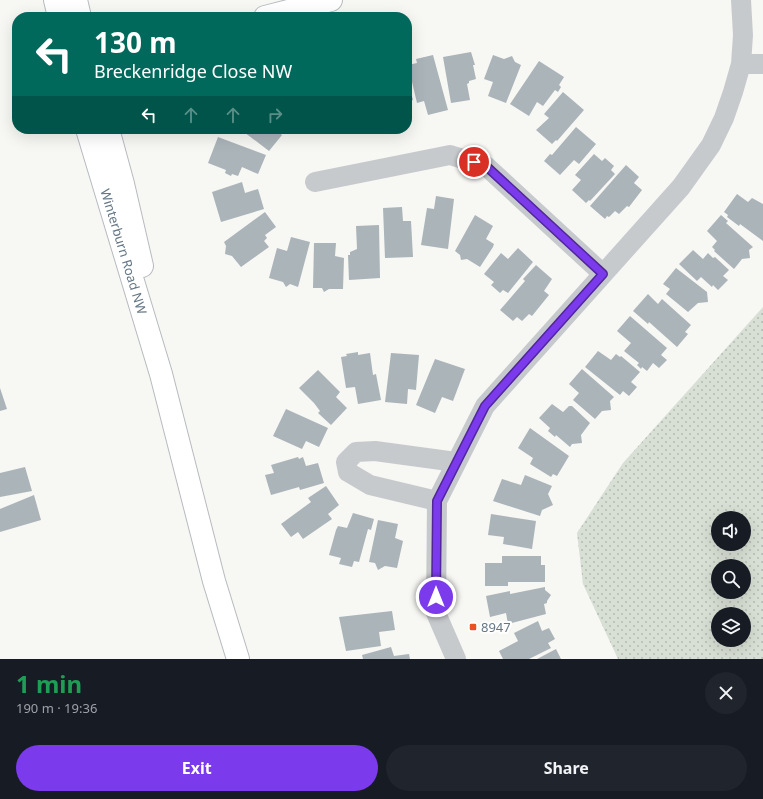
<!DOCTYPE html>
<meta charset="utf-8">
<style>
:root{--surface:#171b24;--page:#20242c;--text:#f1f3f6;--muted:#9ea1a6;--accent:#7c3aed}
body{margin:0;font-family:"Noto Sans",sans-serif;background:var(--page);color:var(--text);height:100vh;display:flex;flex-direction:column;font-size:15px;white-space:nowrap}
*{box-sizing:border-box;margin:0}
p{font-size:13px;color:var(--muted)}
.icon{flex:none;width:22px;height:22px;fill:none;stroke:currentColor;stroke-width:2;stroke-linecap:round;stroke-linejoin:round}
.map{position:relative;height:659px;overflow:hidden}
.sheet{display:flex;flex-direction:column;background:var(--surface);flex:1}
.sheet>*{flex:none}
.guide{position:absolute;left:12px;top:12px;width:400px;height:122px;border-radius:16px;box-shadow:0 4px 16px #0002;background:#00695c;color:#fff;overflow:hidden}
.controls{position:absolute;left:711px;top:511px;display:grid;gap:8px}
.controls a{display:grid;place-items:center;width:40px;height:40px;border-radius:50%;background:var(--surface);box-shadow:0 4px 16px #0002;font-size:20px}
.pin{position:absolute;display:grid;place-items:center;width:34px;height:34px;color:#fff;margin:-17px;border:2px solid #fff;border-radius:50%;box-shadow:0 1px 4px #0007}
.me{position:absolute;width:44px;margin:-22px;rotate:0deg;stroke-linejoin:round;filter:drop-shadow(0 0 3px #0008)}
.turn{display:flex;align-items:center;gap:14px;height:84px;padding:0 16px;font-size:18px}
.turn .icon{width:52px;height:52px;stroke-width:2.5}
.turn b{display:block;font-size:28px;line-height:34px}
.lanes{display:flex;align-items:center;height:38px;padding:0 16px;background:#0003;justify-content:center;gap:20px;direction:ltr}
.lanes .off{opacity:.35}
.round{display:grid;place-items:center;flex:none;width:42px;height:42px;border-radius:21px;background:var(--page)}
.head{display:flex;align-items:center;justify-content:space-between;height:68px;padding:0 16px}
h1{font-size:24px;font-weight:700;line-height:30px;color:#1e9e55}
.cta{display:flex;gap:8px;margin-top:auto;padding:8px 16px}
.cta a{flex:1;height:46px;border-radius:24px;background:var(--accent);color:#fff;font-size:16px;font-weight:700;line-height:46px;text-align:center}
.cta a+a{background:var(--page);color:var(--text)}
.map>svg:first-child{display:block}
.green{fill:url(#green-dots);fill-rule:evenodd}
.building{fill:#abb4b9}
.lines{fill:none;stroke-linecap:round;stroke-linejoin:round}
.major-casing{stroke:#b7bbbf;stroke-width:24}
.minor{stroke:#c7cacd;stroke-width:20}
.major{stroke:#fff;stroke-width:22}
.route-casing{stroke:#51269a;stroke-width:10}
.route{stroke:#7c3aed;stroke-width:7}
.poi-dot{fill:#ea5021;stroke:#fff;stroke-width:1.5}
.labels{text-anchor:middle;dominant-baseline:central;stroke-width:4;stroke-linejoin:round;paint-order:stroke}
.street-label{font-size:13px;fill:#657786;stroke:#fff}
.poi-label{font-size:13px;fill:#657786;stroke:#fff;text-anchor:start}
</style>
<div class="map">
<svg width="763" height="659" viewBox="0 0 763 659">
<defs>
<pattern id="green-dots" width="8" height="8" patternUnits="userSpaceOnUse"><rect width="8" height="8" fill="#d8dfd4"/><path d="M2 2h.1M6 6h.1" fill="none" stroke="#b3bab2" stroke-width="1.8" stroke-linecap="round"/></pattern>
</defs>
<rect width="100%" height="100%" fill="#f7f7f4"/>
<path class="green" d="M 763,307 L 763,659 L 618,659 L 583,584 L 577,533 L 623,463 ZM 718,518 L 744,518 L 744,544 L 718,544 ZM 718,566 L 744,566 L 744,592 L 718,592 ZM 718,614 L 744,614 L 744,640 L 718,640 Z"/>
<path class="building" d="M 471,52 L 475,65 L 473,65 L 476,79 L 469,81 L 469,83 L 467,84 L 470,100 L 451,103 L 443,57 Z
M 433,55 L 448,110 L 428,115 L 424,101 L 417,103 L 408,65 L 417,63 L 416,59 Z
M 493,55 L 504,59 L 512,56 L 515,62 L 521,65 L 506,103 L 488,96 L 493,82 L 484,79 Z
M 539,61 L 564,77 L 559,85 L 561,87 L 558,92 L 555,90 L 543,106 L 537,102 L 529,116 L 510,104 Z
M 407,79 L 413,100 L 407,102 Z
M 563,92 L 584,110 L 557,141 L 556,140 L 552,144 L 536,130 L 549,118 L 544,114 Z
M 407,110 L 410,119 L 407,120 Z
M 576,127 L 596,144 L 579,164 L 574,160 L 560,175 L 544,161 L 550,154 L 552,155 Z
M 240,129 L 274,129 L 282,135 L 269,151 Z
M 218,137 L 266,155 L 258,174 L 242,167 L 238,176 L 232,174 L 231,176 L 225,173 L 226,170 L 208,163 Z
M 594,154 L 602,161 L 605,158 L 614,166 L 611,170 L 615,174 L 590,201 L 589,200 L 586,203 L 572,190 L 581,180 L 575,175 Z
M 626,165 L 639,177 L 634,183 L 642,190 L 629,207 L 627,206 L 619,214 L 615,211 L 609,217 L 607,216 L 605,219 L 590,206 Z
M 242,182 L 245,193 L 258,189 L 264,209 L 221,222 L 212,192 Z
M 737,194 L 748,202 L 752,198 L 763,204 L 763,241 L 740,224 L 739,226 L 727,217 L 728,215 L 724,212 Z
M 436,196 L 454,199 L 448,249 L 421,245 L 427,208 L 434,209 Z
M 402,207 L 403,221 L 411,221 L 413,257 L 385,258 L 383,208 Z
M 265,212 L 276,227 L 265,235 L 267,238 L 264,241 L 269,247 L 241,267 L 232,256 L 225,254 L 226,246 L 224,242 Z
M 475,215 L 493,226 L 486,239 L 494,244 L 493,247 L 480,267 L 467,259 L 461,260 L 460,255 L 455,251 Z
M 721,215 L 728,221 L 726,223 L 753,247 L 749,250 L 750,258 L 742,259 L 734,269 L 714,251 L 715,250 L 712,247 L 717,241 L 707,231 Z
M 379,225 L 380,278 L 349,280 L 348,255 L 350,255 L 350,252 L 357,249 L 356,226 Z
M 291,237 L 310,242 L 298,287 L 290,284 L 286,287 L 283,282 L 269,278 L 277,248 L 287,251 Z
M 314,243 L 336,243 L 335,256 L 344,258 L 343,289 L 329,289 L 324,292 L 322,288 L 313,288 Z
M 518,248 L 533,262 L 508,293 L 503,290 L 500,293 L 491,285 L 494,282 L 484,274 L 501,253 L 508,259 Z
M 693,250 L 703,259 L 708,253 L 713,258 L 715,257 L 729,270 L 723,276 L 728,280 L 718,290 L 713,285 L 712,287 L 701,277 L 697,281 L 679,264 Z
M 536,265 L 552,279 L 544,291 L 549,295 L 532,316 L 529,314 L 522,321 L 517,317 L 513,321 L 500,310 L 525,281 L 523,279 Z
M 676,268 L 707,292 L 708,302 L 698,303 L 688,312 L 666,294 L 670,289 L 663,284 Z
M 648,294 L 658,304 L 662,299 L 691,325 L 685,332 L 688,334 L 677,347 L 649,322 L 648,324 L 633,311 Z
M 630,316 L 667,348 L 661,355 L 667,360 L 659,368 L 653,363 L 647,371 L 642,367 L 641,369 L 637,365 L 639,363 L 624,351 L 631,343 L 617,331 Z
M 598,351 L 611,360 L 616,354 L 620,357 L 621,356 L 640,372 L 631,382 L 637,387 L 629,396 L 623,391 L 620,395 L 585,367 Z
M 358,352 L 358,355 L 370,353 L 373,375 L 376,374 L 381,400 L 358,404 L 355,387 L 346,388 L 341,357 L 347,356 L 346,354 Z
M 391,353 L 419,355 L 416,390 L 408,389 L 407,404 L 385,402 Z
M 435,359 L 465,369 L 453,401 L 442,397 L 435,413 L 416,405 Z
M 582,369 L 614,397 L 610,401 L 611,410 L 602,411 L 595,419 L 573,400 L 579,393 L 569,384 Z
M 318,370 L 340,392 L 336,397 L 347,408 L 331,425 L 318,413 L 320,411 L 314,403 L 299,388 Z
M 0,388 L 7,409 L 0,411 Z
M 552,404 L 563,412 L 569,406 L 572,406 L 590,423 L 581,435 L 582,443 L 572,444 L 570,447 L 556,435 L 555,437 L 548,431 L 550,428 L 539,418 Z
M 286,409 L 328,428 L 319,447 L 306,441 L 302,449 L 273,436 Z
M 530,428 L 569,456 L 557,476 L 553,474 L 551,477 L 530,464 L 533,458 L 518,448 Z
M 298,457 L 299,459 L 303,457 L 306,466 L 318,463 L 324,483 L 300,490 L 299,487 L 271,495 L 265,475 L 274,473 L 271,465 Z
M 25,467 L 32,491 L 0,497 L 0,473 Z
M 525,475 L 552,486 L 548,494 L 553,505 L 542,510 L 540,516 L 493,501 L 502,479 L 521,485 Z
M 326,486 L 339,505 L 328,514 L 332,519 L 303,539 L 298,532 L 291,537 L 281,524 L 311,502 L 308,498 Z
M 34,495 L 41,520 L 0,532 L 0,509 Z
M 353,513 L 374,519 L 371,530 L 368,529 L 359,562 L 354,561 L 352,567 L 339,564 L 341,558 L 329,555 L 336,530 L 338,526 L 347,528 Z
M 491,514 L 536,521 L 532,549 L 503,544 L 504,537 L 488,535 Z
M 378,520 L 398,524 L 395,538 L 403,541 L 397,568 L 385,566 L 378,570 L 375,563 L 369,562 Z
M 502,556 L 541,556 L 541,565 L 545,565 L 545,582 L 508,582 L 508,586 L 485,586 L 485,563 L 502,563 Z
M 545,587 L 545,590 L 551,595 L 547,601 L 547,603 L 544,604 L 546,614 L 508,624 L 506,613 L 490,617 L 486,596 L 510,591 L 510,594 Z
M 392,611 L 395,630 L 379,632 L 381,646 L 346,651 L 339,617 Z
M 538,621 L 542,631 L 549,628 L 555,639 L 548,643 L 551,648 L 529,659 L 503,659 L 499,651 L 518,641 L 514,633 Z
M 391,647 L 394,656 L 409,654 L 410,659 L 363,659 L 362,655 Z
M 556,649 L 561,659 L 537,659 Z"/>
<g class="lines">
<defs>
<g id="major">
<path d="M 55,0 L 59,17"/>
<path d="M 76,0 L 80,17"/>
<path d="M 265,17 L 331,0"/>
<path id="s1" d="M 87,129 L 161,374 L 214,581 L 238,659"/>
<path d="M 108,129 L 123,184 L 142,266"/>
</g>
</defs>
<use href="#major" class="major-casing"/>
<path class="minor" d="M 741,64 L 763,64
M 315,182 L 450,155 L 486,166 L 603,274
M 437,501 L 370,485 L 348,472 L 346,462 L 356,452 L 375,451 L 456,462
M 456,659 L 436,613 L 437,501 L 485,406 L 681,187 L 711,145 L 724,118 L 733,92 L 741,64 L 743,35 L 741,0"/>
<use href="#major" class="major"/>
</g>
<g class="lines">
<defs>
<path id="route" d="M 436,597 L 437,501 L 485,406 L 603,274 L 486,166 L 474,162"/>
</defs>
<use href="#route" class="route-casing"/>
<use href="#route" class="route"/>
</g>
<rect class="poi-dot" x="469" y="623" width="8" height="8" rx="2"/>
<g class="labels">
<g class="street-label">
<text stroke="none"><textPath href="#s1" startOffset="128">Winterburn Road NW</textPath></text>
</g>
<g class="poi-label">
<text x="481" y="627">8947</text>
</g>
</g>
</svg>
<div class="controls">
<a><svg class="icon" aria-label="sound" viewBox="0 0 24 24"><path d="M4 9h4l5-4v14l-5-4H4zM17 9q2 3 0 6"/></svg></a>
<a><svg class="icon" aria-label="search" viewBox="0 0 24 24"><circle cx="10" cy="10" r="6"/><path d="M15 15l6 6"/></svg></a>
<a><svg class="icon" aria-label="layers" viewBox="0 0 24 24"><path d="M12 4l9 5-9 5-9-5zM3 14l9 5 9-5"/></svg></a>
</div>
<div class="pin" style="left:474px;top:162px;background:#d93025"><svg class="icon" aria-label="arrive" viewBox="0 0 24 24"><path d="M6 21V4h12l-3 4 3 4H6"/></svg></div>
<svg class="me" style="left:436px;top:597px" viewBox="-20 -20 40 40"><circle r="17" fill="#7c3aed" stroke="#fff" stroke-width="3"/><path d="M0-11L8 9 0 5-8 9z" fill="#fff"/></svg>
<div class="guide">
<div class="turn"><svg class="icon" aria-label="left" viewBox="0 0 24 24"><path d="M17 20v-9H6M10 6l-5 5 5 5"/></svg><div><b>130 m</b>Breckenridge Close NW</div></div>
<div class="lanes"><svg class="icon" aria-label="left" viewBox="0 0 24 24"><path d="M17 20v-9H6M10 6l-5 5 5 5"/></svg><svg class="icon off" aria-label="ahead" viewBox="0 0 24 24"><path d="M12 20V5M6 11l6-6 6 6"/></svg><svg class="icon off" aria-label="ahead" viewBox="0 0 24 24"><path d="M12 20V5M6 11l6-6 6 6"/></svg><svg class="icon off" aria-label="right" viewBox="0 0 24 24"><path d="M7 20v-9h11M14 6l5 5-5 5"/></svg></div>
</div>
</div>
<section class="sheet">
<div class="head"><div><h1>1 min</h1><p>190 m · 19:36</p></div><a class="round"><svg class="icon" aria-label="close" viewBox="0 0 24 24"><path d="M6 6l12 12M18 6L6 18"/></svg></a></div>
<div class="cta"><a>Exit</a><a>Share</a></div>
</section>
